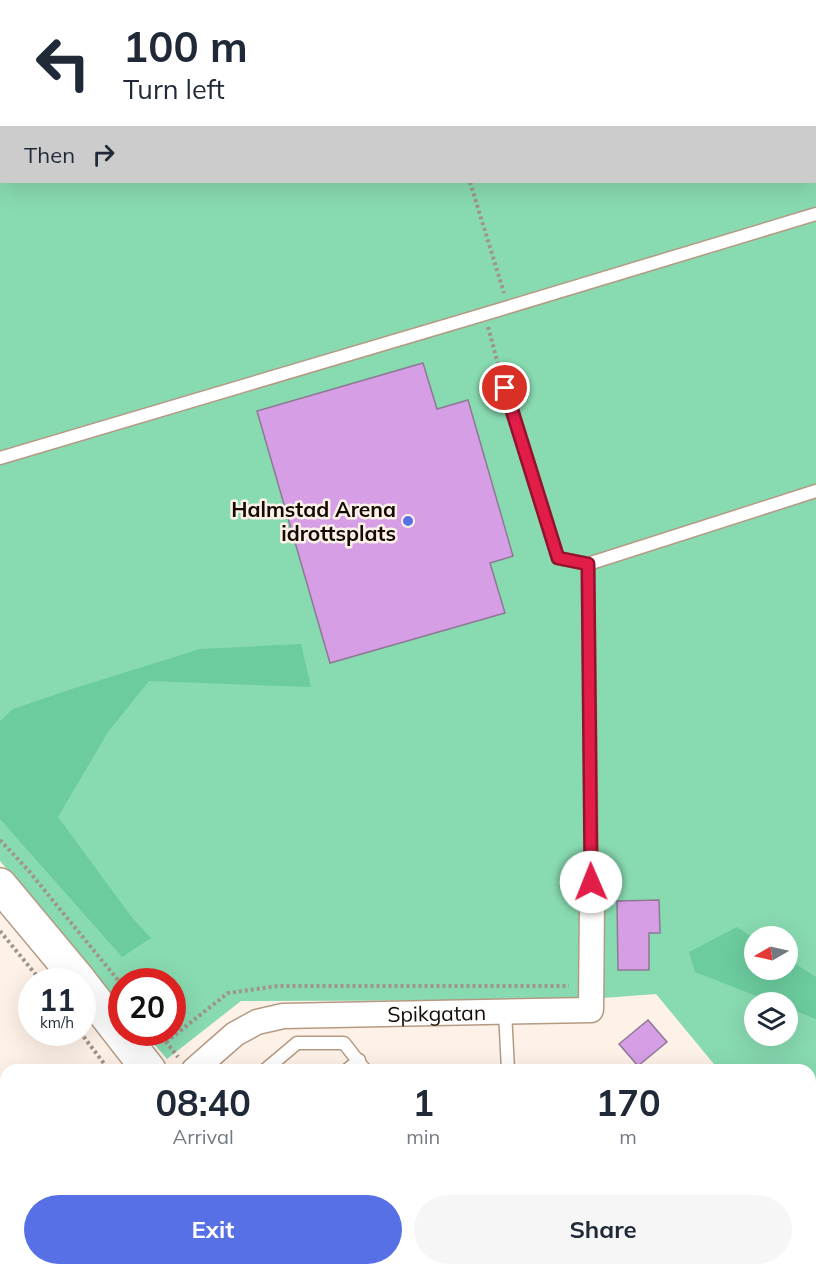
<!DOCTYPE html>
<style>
:root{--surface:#fff;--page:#f6f6f7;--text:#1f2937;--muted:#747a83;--accent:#5770e6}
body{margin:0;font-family:Mulish,sans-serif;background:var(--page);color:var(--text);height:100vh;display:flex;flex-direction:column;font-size:22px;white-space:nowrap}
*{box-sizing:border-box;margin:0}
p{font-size:20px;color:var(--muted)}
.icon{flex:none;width:33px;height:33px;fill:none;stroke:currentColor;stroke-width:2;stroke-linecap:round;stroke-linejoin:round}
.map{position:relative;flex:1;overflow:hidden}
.side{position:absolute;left:0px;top:1064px;width:816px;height:212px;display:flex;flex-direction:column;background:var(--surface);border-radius:18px 18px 0 0;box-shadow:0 6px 24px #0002}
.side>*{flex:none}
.hud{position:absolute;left:0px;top:0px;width:816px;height:183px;box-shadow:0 6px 24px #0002;background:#fff;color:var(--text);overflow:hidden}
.needle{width:39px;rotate:261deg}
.buttons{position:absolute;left:744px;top:926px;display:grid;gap:12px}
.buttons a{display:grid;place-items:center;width:54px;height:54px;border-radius:50%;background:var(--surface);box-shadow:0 6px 24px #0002;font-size:30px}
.speed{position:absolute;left:18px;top:968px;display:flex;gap:12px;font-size:30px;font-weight:700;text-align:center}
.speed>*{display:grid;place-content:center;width:78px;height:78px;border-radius:50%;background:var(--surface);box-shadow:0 6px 24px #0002;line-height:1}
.speed small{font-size:15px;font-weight:400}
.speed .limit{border:9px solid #d22;background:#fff;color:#111}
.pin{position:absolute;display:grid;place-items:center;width:51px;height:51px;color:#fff;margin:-26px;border:3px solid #fff;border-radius:50%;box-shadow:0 2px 6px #0007}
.me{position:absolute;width:66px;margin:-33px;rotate:359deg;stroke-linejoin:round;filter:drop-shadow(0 0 4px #0008)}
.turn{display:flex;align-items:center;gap:21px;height:126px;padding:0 24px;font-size:27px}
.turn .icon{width:78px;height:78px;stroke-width:2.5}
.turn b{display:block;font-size:42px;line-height:51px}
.then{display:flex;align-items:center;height:57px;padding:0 24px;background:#0003;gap:12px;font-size:22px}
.eta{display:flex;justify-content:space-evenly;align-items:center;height:102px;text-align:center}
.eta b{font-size:36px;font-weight:700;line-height:42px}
.action{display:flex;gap:12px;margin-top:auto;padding:12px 24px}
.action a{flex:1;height:69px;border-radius:36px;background:var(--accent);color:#fff;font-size:24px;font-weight:700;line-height:69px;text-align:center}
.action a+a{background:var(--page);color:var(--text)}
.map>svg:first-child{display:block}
.green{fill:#88dab1;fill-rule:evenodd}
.forest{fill:#6ccc9e}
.building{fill:#d59ee5;stroke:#8e7994;stroke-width:1.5}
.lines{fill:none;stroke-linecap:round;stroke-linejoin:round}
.lane-casing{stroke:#b59a83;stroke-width:15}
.street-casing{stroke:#b59a83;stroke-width:27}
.secondary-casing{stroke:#b59a83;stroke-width:36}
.path{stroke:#a0958c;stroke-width:4;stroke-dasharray:3 3;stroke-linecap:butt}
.lane{stroke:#fff;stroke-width:12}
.street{stroke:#fff;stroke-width:24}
.secondary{stroke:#fff;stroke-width:33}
.route-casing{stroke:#92132f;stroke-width:15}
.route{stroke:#e11d48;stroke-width:10}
.poi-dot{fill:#5770e6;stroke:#fef2e8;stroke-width:2}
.labels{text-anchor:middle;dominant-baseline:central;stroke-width:5;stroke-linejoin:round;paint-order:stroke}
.poi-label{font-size:21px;font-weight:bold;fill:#160c05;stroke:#fef2e8;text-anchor:end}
.street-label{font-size:21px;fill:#160c05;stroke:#fef2e8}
</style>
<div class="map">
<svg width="816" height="1274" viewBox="0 0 816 1274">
<rect width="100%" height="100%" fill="#fef2e8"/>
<path class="green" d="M 0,0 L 816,0 L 816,1196 L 810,1188 L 810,1070 L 718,1069 L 656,994 L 576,1000 L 241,1001 L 167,1059 L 144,1032 L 172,1032 L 172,981 L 122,981 L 121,1005 L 0,861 ZM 2,2 L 814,2 L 814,182 L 2,182 ZM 754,936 L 788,936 L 788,969 L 754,969 ZM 754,1002 L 788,1002 L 788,1035 L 754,1035 Z
M 810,1222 L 816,1230 L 816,1271 L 812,1274 L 753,1274 L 750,1269 L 810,1269 Z"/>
<path class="forest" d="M 301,644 L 311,687 L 149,681 L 108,732 L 58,817 L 133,919 L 151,938 L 122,957 L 0,819 L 0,721 L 13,709 L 75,688 L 200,649 Z
M 737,927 L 754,938 L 754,969 L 788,969 L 788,959 L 816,977 L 816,1019 L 788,1008 L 788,1002 L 772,1002 L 695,972 L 689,952 Z"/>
<path class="building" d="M 423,363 L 437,409 L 468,400 L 513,556 L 490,563 L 505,613 L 330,663 L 257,411 Z
M 659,900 L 660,933 L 649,933 L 649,970 L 618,970 L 617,901 Z
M 648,1020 L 667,1042 L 638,1066 L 619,1044 Z
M 415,1269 L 584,1269 L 588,1274 L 419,1274 Z"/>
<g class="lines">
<defs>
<path id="lane" d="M 505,388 L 558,558 L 588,564
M 0,458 L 485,314 L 816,214
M 592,904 L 588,564 L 816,491
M 505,1011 L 508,1070
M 265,1070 L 297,1043 L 344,1043 L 365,1070
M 347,1070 L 359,1060
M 690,1269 L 694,1274
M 354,1274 L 360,1269"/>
<g id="street">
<path id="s1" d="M 194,1070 L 235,1034 L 257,1022 L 283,1016 L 591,1010 L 592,904"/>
<path d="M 0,1222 L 6,1217"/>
</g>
<path id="secondary" d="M 0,885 L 80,981
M 82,984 L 149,1070
M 304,1269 L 308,1274"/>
</defs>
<use href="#lane" class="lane-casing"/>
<use href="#street" class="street-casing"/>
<use href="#secondary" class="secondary-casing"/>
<path class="path" d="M 336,0 L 336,2
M 470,182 L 504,293
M 488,327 L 501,375
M 0,840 L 28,870 L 122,985
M 0,931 L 41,981
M 80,1032 L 109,1070
M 158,1032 L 178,1057
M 166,1042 L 228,993 L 278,986 L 569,986
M 263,1269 L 267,1274"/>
<use href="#lane" class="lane"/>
<use href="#street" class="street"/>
<use href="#secondary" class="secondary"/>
</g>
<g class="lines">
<defs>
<path id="route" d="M 505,388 L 558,558 L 588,564 L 591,882"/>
</defs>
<use href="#route" class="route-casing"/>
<use href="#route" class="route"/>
</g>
<circle class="poi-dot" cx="408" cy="521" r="6"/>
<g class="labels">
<g class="poi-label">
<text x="396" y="509">Halmstad Arena<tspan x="396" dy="24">idrottsplats</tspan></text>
</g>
<g class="street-label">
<text stroke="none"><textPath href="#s1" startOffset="260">Spikgatan</textPath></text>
</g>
</g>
</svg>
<div class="buttons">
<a><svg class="needle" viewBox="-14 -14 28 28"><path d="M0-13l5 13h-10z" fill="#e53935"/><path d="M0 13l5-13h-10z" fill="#747a83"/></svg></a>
<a><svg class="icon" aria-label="layers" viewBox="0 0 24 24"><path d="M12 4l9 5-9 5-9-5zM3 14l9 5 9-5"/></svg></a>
</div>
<div class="speed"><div>11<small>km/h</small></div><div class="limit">20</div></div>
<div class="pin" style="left:505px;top:388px;background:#d93025"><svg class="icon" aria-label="arrive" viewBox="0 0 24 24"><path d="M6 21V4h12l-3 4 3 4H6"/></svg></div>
<svg class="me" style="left:591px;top:882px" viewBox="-20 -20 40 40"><circle r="19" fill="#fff"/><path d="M0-13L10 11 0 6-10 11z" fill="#e11d48"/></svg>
<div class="hud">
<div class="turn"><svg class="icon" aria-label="left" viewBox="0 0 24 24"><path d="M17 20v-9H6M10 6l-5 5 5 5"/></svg><div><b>100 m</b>Turn left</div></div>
<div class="then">Then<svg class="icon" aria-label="right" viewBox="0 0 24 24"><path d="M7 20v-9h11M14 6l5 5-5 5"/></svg></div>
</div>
<section class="side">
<div class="eta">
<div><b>08:40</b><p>Arrival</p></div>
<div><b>1</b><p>min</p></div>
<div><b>170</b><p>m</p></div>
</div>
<div class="action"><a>Exit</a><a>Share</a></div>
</section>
</div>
